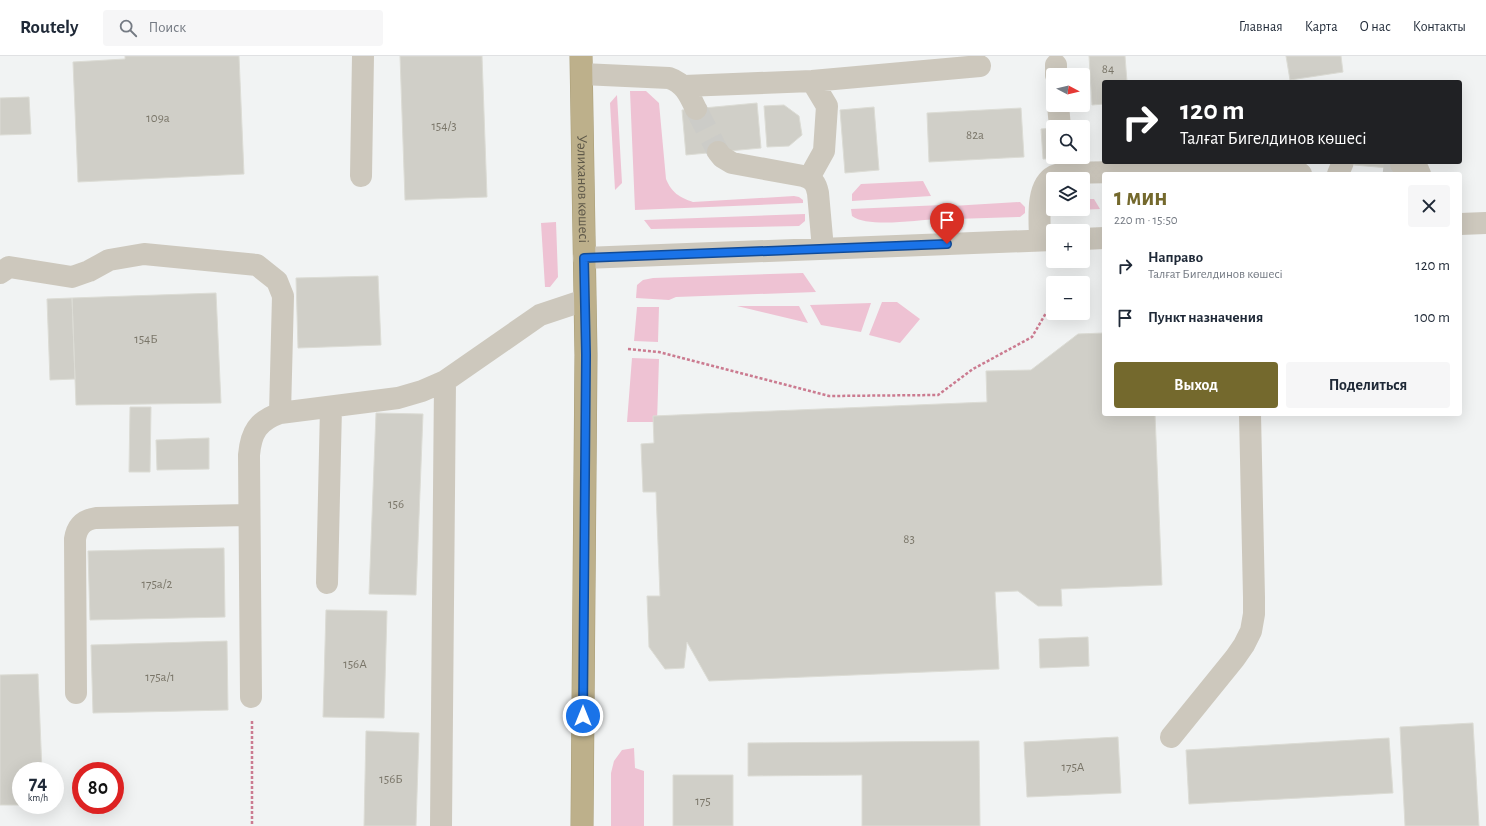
<!DOCTYPE html>
<html lang="ru">
<meta charset="utf-8">
<style>
:root{--surface:#fff;--page:#f6f6f7;--text:#1f2937;--muted:#747a83;--line:#e0e1e3;--accent:#74692d}
body{margin:0;font-family:"Alegreya Sans",sans-serif;background:var(--page);color:var(--text);height:100vh;display:flex;flex-direction:column;font-size:15px;white-space:nowrap}
*{box-sizing:border-box;margin:0}
p{font-size:13px;color:var(--muted)}
.icon{flex:none;width:22px;height:22px;fill:none;stroke:currentColor;stroke-width:2;stroke-linecap:round;stroke-linejoin:round}
.map{position:relative;flex:1;overflow:hidden}
.panel{position:absolute;left:1102px;top:116px;width:360px;height:244px;display:flex;flex-direction:column;background:var(--surface);border-radius:4px;box-shadow:0 4px 16px #0002}
.panel>*{flex:none}
.top-card{position:absolute;left:1102px;top:24px;width:360px;height:84px;border-radius:4px;box-shadow:0 4px 16px #0002;background:#202124;color:#fff;overflow:hidden}
.needle{width:26px;rotate:97deg}
.controls{position:absolute;left:1046px;top:12px;display:grid;gap:8px}
.controls a{display:grid;place-items:center;width:44px;height:44px;border-radius:4px;background:var(--surface);box-shadow:0 4px 16px #0002;font-size:20px}
.speed{position:absolute;left:12px;top:706px;display:flex;gap:8px;font-size:20px;font-weight:700;text-align:center}
.speed>*{display:grid;place-content:center;width:52px;height:52px;border-radius:50%;background:var(--surface);box-shadow:0 4px 16px #0002;line-height:1}
.speed small{font-size:10px;font-weight:400}
.speed .limit{border:6px solid #d22;background:#fff;color:#111}
.pin{position:absolute;display:grid;place-items:center;width:34px;height:34px;color:#fff;margin:-41px -17px;border-radius:50% 50% 50% 0;rotate:-45deg;box-shadow:0 0 4px #0007}
.pin .icon{rotate:45deg}
.me{position:absolute;width:44px;margin:-22px;rotate:0deg;stroke-linejoin:round;filter:drop-shadow(0 0 3px #0008)}
.turn{display:flex;align-items:center;gap:14px;height:84px;padding:0 12px;font-size:18px}
.turn .icon{width:52px;height:52px;stroke-width:2.5}
.turn b{display:block;font-size:28px;line-height:34px}
.round{display:grid;place-items:center;flex:none;width:42px;height:42px;border-radius:4px;background:var(--page)}
.head{display:flex;align-items:center;justify-content:space-between;height:68px;padding:0 12px}
h1{font-size:24px;font-weight:700;line-height:30px;color:var(--accent)}
.button{display:flex;gap:8px;margin-top:auto;padding:8px 12px}
.button a{flex:1;height:46px;border-radius:4px;background:var(--accent);color:#fff;font-size:16px;font-weight:700;line-height:46px;text-align:center}
.button a+a{background:var(--page);color:var(--text)}
ul{padding:0;list-style:none}
li{display:flex;align-items:center;gap:12px;height:52px;padding:0 12px}
li div{flex:1}
li b{display:block;font-size:15px}
li em{font-style:normal}
header{display:flex;align-items:center;gap:24px;box-sizing:border-box;height:56px;padding:0 20px;background:var(--surface);border-bottom:1px solid var(--line)}
header strong{font-size:19px}
nav{display:flex;gap:22px;margin-inline-start:auto;font-size:14px}
.search{width:280px;height:36px;background:var(--page);display:flex;align-items:center;gap:10px;box-sizing:border-box;padding:0 14px;border-radius:4px;color:var(--muted);font-size:15px}
.map>svg:first-child{display:block}
.green{fill:#eec2d3}
.building{fill:#d0cfc8;stroke:#dcdcd5}
.lines{fill:none;stroke-linecap:round;stroke-linejoin:round}
.minor-tunnel{stroke:#ccccc8;stroke-width:22;stroke-dasharray:22 11;stroke-linecap:butt}
.highway-casing{stroke:#a99d76;stroke-width:23}
.path{stroke:#cb7b90;stroke-width:2.5;stroke-dasharray:3 2;stroke-linecap:butt}
.minor{stroke:#cdc8bd;stroke-width:22}
.highway{stroke:#bdb08b;stroke-width:22}
.route-casing{stroke:#114b97;stroke-width:10}
.route{stroke:#1a73e8;stroke-width:7}
.labels{text-anchor:middle;dominant-baseline:central;stroke-width:4;stroke-linejoin:round;paint-order:stroke}
.number-label{font-size:13px;fill:#7a7669}
.street-label{font-size:15px;fill:#5e5849;stroke:#fff}
</style>
<header>
<strong>Routely</strong>
<div class="search"><svg class="icon" aria-label="search" viewBox="0 0 24 24"><circle cx="10" cy="10" r="6"/><path d="M15 15l6 6"/></svg>Поиск</div>
<nav><a>Главная</a><a>Карта</a><a>О нас</a><a>Контакты</a></nav>
</header>
<div class="map">
<svg width="1486" height="770" viewBox="0 0 1486 770">
<rect width="100%" height="100%" fill="#f1f3f3"/>
<path class="green" d="M 630,35 L 646,35 L 659,47 L 666,123 C 672,137 679,141 693,146 L 794,140 L 799,141 L 803,144 L 803,147 L 635,154 Z
M 617,39 L 622,127 L 615,134 L 610,47 Z
M 923,125 L 931,140 L 852,145 L 852,138 L 861,128 Z
M 1083,143 L 1094,143 L 1100,153 L 1055,155 L 1055,153 L 1083,153 Z
M 1020,146 L 1025,151 L 1025,157 L 1020,161 L 955,163 L 951,156 L 952,150 Z
M 942,149 L 946,155 L 939,163 C 917,164 868,172 852,160 L 851,153 Z
M 805,158 L 805,165 L 799,170 L 651,173 L 644,164 Z
M 556,166 L 558,221 L 550,231 L 545,231 L 541,167 Z
M 803,217 L 816,236 L 676,241 L 669,244 L 636,242 L 637,229 L 643,224 L 653,222 Z
M 882,246 L 897,246 L 920,263 L 900,287 L 869,279 Z
M 871,247 L 861,276 L 821,269 L 810,249 Z
M 737,250 L 799,250 L 808,267 Z
M 637,251 L 659,251 L 658,286 L 634,285 Z
M 632,302 L 659,303 L 657,366 L 627,366 Z
M 634,692 L 635,712 L 644,715 L 644,770 L 611,770 L 611,717 L 614,705 L 622,694 Z"/>
<path class="building" d="M 125,0 L 239,0 L 244,118 L 78,126 L 73,6 L 125,3 Z
M 400,0 L 482,0 L 487,141 L 405,144 Z
M 1089,0 L 1125,0 L 1127,26 L 1104,26 L 1104,48 L 1092,49 Z
M 1286,0 L 1341,0 L 1343,16 L 1290,24 Z
M 29,41 L 31,78 L 0,79 L 0,42 Z
M 757,47 L 761,92 L 686,99 L 682,54 Z
M 784,49 L 799,60 L 802,79 L 789,90 L 767,91 L 764,50 Z
M 874,51 L 879,114 L 845,117 L 840,54 Z
M 1021,52 L 1024,101 L 929,106 L 927,57 Z
M 1052,72 L 1054,103 L 1043,103 L 1041,73 Z
M 1354,106 L 1401,106 L 1400,113 L 1354,109 Z
M 378,220 L 381,289 L 298,292 L 296,222 Z
M 216,237 L 221,347 L 76,349 L 72,242 Z
M 72,242 L 75,323 L 50,324 L 47,243 Z
M 1104,277 L 1104,358 L 1155,358 L 1162,529 L 1061,533 L 1062,550 L 1038,550 L 1018,535 L 995,536 L 999,613 L 709,625 L 687,586 L 684,612 L 665,613 L 649,591 L 647,540 L 660,540 L 656,436 L 643,436 L 641,388 L 654,387 L 653,360 L 987,346 L 986,315 L 1031,314 L 1078,278 Z
M 130,351 L 151,351 L 150,416 L 129,416 Z
M 376,357 L 423,358 L 416,539 L 369,538 Z
M 209,382 L 209,413 L 157,414 L 156,384 Z
M 224,492 L 225,561 L 90,564 L 88,495 Z
M 326,554 L 387,555 L 384,662 L 323,661 Z
M 1088,581 L 1089,610 L 1040,612 L 1039,583 Z
M 227,585 L 228,654 L 93,657 L 91,589 Z
M 38,618 L 42,715 L 21,715 L 21,749 L 0,749 L 0,619 Z
M 1473,667 L 1479,770 L 1405,770 L 1400,671 Z
M 366,675 L 419,677 L 416,770 L 364,770 Z
M 1118,681 L 1121,737 L 1027,741 L 1024,686 Z
M 1389,682 L 1393,737 L 1189,748 L 1186,694 Z
M 979,685 L 980,770 L 862,770 L 862,719 L 748,720 L 748,687 Z
M 673,719 L 733,719 L 733,770 L 673,770 Z"/>
<g class="lines">
<path class="minor-tunnel" d="M 696,53 L 718,96
M 1384,106 L 1401,108"/>
<defs>
<g id="highway">
<path id="s1" d="M 581,0 L 586,299 L 582,770"/>
</g>
</defs>
<use href="#highway" class="highway-casing"/>
<path class="path" d="M 628,293 L 659,296 L 829,340 L 938,339 L 973,313 L 1032,281 L 1046,257
M 252,665 L 252,770"/>
<path class="minor" d="M 1056,9 L 1056,19
M 582,18 L 669,22 C 684,27 689,38 696,53
M 684,30 L 812,25 L 980,10
M 1058,49 L 1060,71
M 718,96 L 722,101 L 732,107 L 803,120 C 813,123 816,127 818,137 L 823,193
M 1401,108 C 1410,108 1417,108 1420,118
M 1338,118 L 1343,106
M 361,120 L 363,0
M 809,122 L 824,95 L 827,50 L 812,25
M 1460,168 L 1486,167
M 1083,183 L 1104,182
M 1040,184 C 1040,166 1035,130 1054,120 C 1057,119 1060,118 1063,117 L 1286,113 C 1291,114 1297,114 1301,118
M 584,202 L 1053,184
M 0,217 L 9,211 L 72,221 L 89,215 L 109,204 L 144,198 L 257,209 L 277,225 L 283,240 L 280,357
M 327,527 L 331,351
M 76,637 L 75,483 C 77,470 83,464 96,462 L 249,459
M 251,641 L 249,399 C 251,376 258,365 280,357 L 398,342 L 422,335 L 445,325 L 540,259 L 585,244
M 1171,681 L 1235,602 L 1244,589 L 1251,575 L 1254,558 L 1254,541 L 1250,358
M 441,770 L 445,325"/>
<use href="#highway" class="highway"/>
</g>
<g class="lines">
<defs>
<path id="route" d="M 583,660 L 586,299 L 584,202 L 947,188"/>
</defs>
<use href="#route" class="route-casing"/>
<use href="#route" class="route"/>
</g>
<g class="labels">
<g class="number-label">
<text x="1108" y="13">84</text>
<text x="158" y="62">109а</text>
<text x="444" y="70">154/3</text>
<text x="975" y="79">82а</text>
<text x="146" y="283">154Б</text>
<text x="396" y="448">156</text>
<text x="909" y="483">83</text>
<text x="157" y="528">175а/2</text>
<text x="355" y="608">156А</text>
<text x="160" y="621">175а/1</text>
<text x="1073" y="711">175А</text>
<text x="391" y="723">156Б</text>
<text x="703" y="745">175</text>
</g>
<g class="street-label">
<text stroke="none"><textPath href="#s1" startOffset="133">Уәлиханов көшесі</textPath></text>
</g>
</g>
</svg>
<div class="controls">
<a><svg class="needle" viewBox="-14 -14 28 28"><path d="M0-13l5 13h-10z" fill="#e53935"/><path d="M0 13l5-13h-10z" fill="#747a83"/></svg></a>
<a><svg class="icon" aria-label="search" viewBox="0 0 24 24"><circle cx="10" cy="10" r="6"/><path d="M15 15l6 6"/></svg></a>
<a><svg class="icon" aria-label="layers" viewBox="0 0 24 24"><path d="M12 4l9 5-9 5-9-5zM3 14l9 5 9-5"/></svg></a>
<a>+</a>
<a>−</a>
</div>
<div class="speed"><div>74<small>km/h</small></div><div class="limit">80</div></div>
<div class="pin" style="left:947px;top:188px;background:#d93025"><svg class="icon" aria-label="arrive" viewBox="0 0 24 24"><path d="M6 21V4h12l-3 4 3 4H6"/></svg></div>
<svg class="me" style="left:583px;top:660px" viewBox="-20 -20 40 40"><circle r="17" fill="#1a73e8" stroke="#fff" stroke-width="3"/><path d="M0-11L8 9 0 5-8 9z" fill="#fff"/></svg>
<div class="top-card">
<div class="turn"><svg class="icon" aria-label="right" viewBox="0 0 24 24"><path d="M7 20v-9h11M14 6l5 5-5 5"/></svg><div><b>120 m</b>Талғат Бигелдинов көшесі</div></div>
</div>
<section class="panel">
<div class="head"><div><h1>1 мин</h1><p>220 m · 15:50</p></div><a class="round"><svg class="icon" aria-label="close" viewBox="0 0 24 24"><path d="M6 6l12 12M18 6L6 18"/></svg></a></div>
<ul>
<li><svg class="icon" aria-label="right" viewBox="0 0 24 24"><path d="M7 20v-9h11M14 6l5 5-5 5"/></svg><div><b>Направо</b><p>Талғат Бигелдинов көшесі</p></div><em>120 m</em></li>
<li><svg class="icon" aria-label="arrive" viewBox="0 0 24 24"><path d="M6 21V4h12l-3 4 3 4H6"/></svg><div><b>Пункт назначения</b></div><em>100 m</em></li>
</ul>
<div class="button"><a>Выход</a><a>Поделиться</a></div>
</section>
</div>
